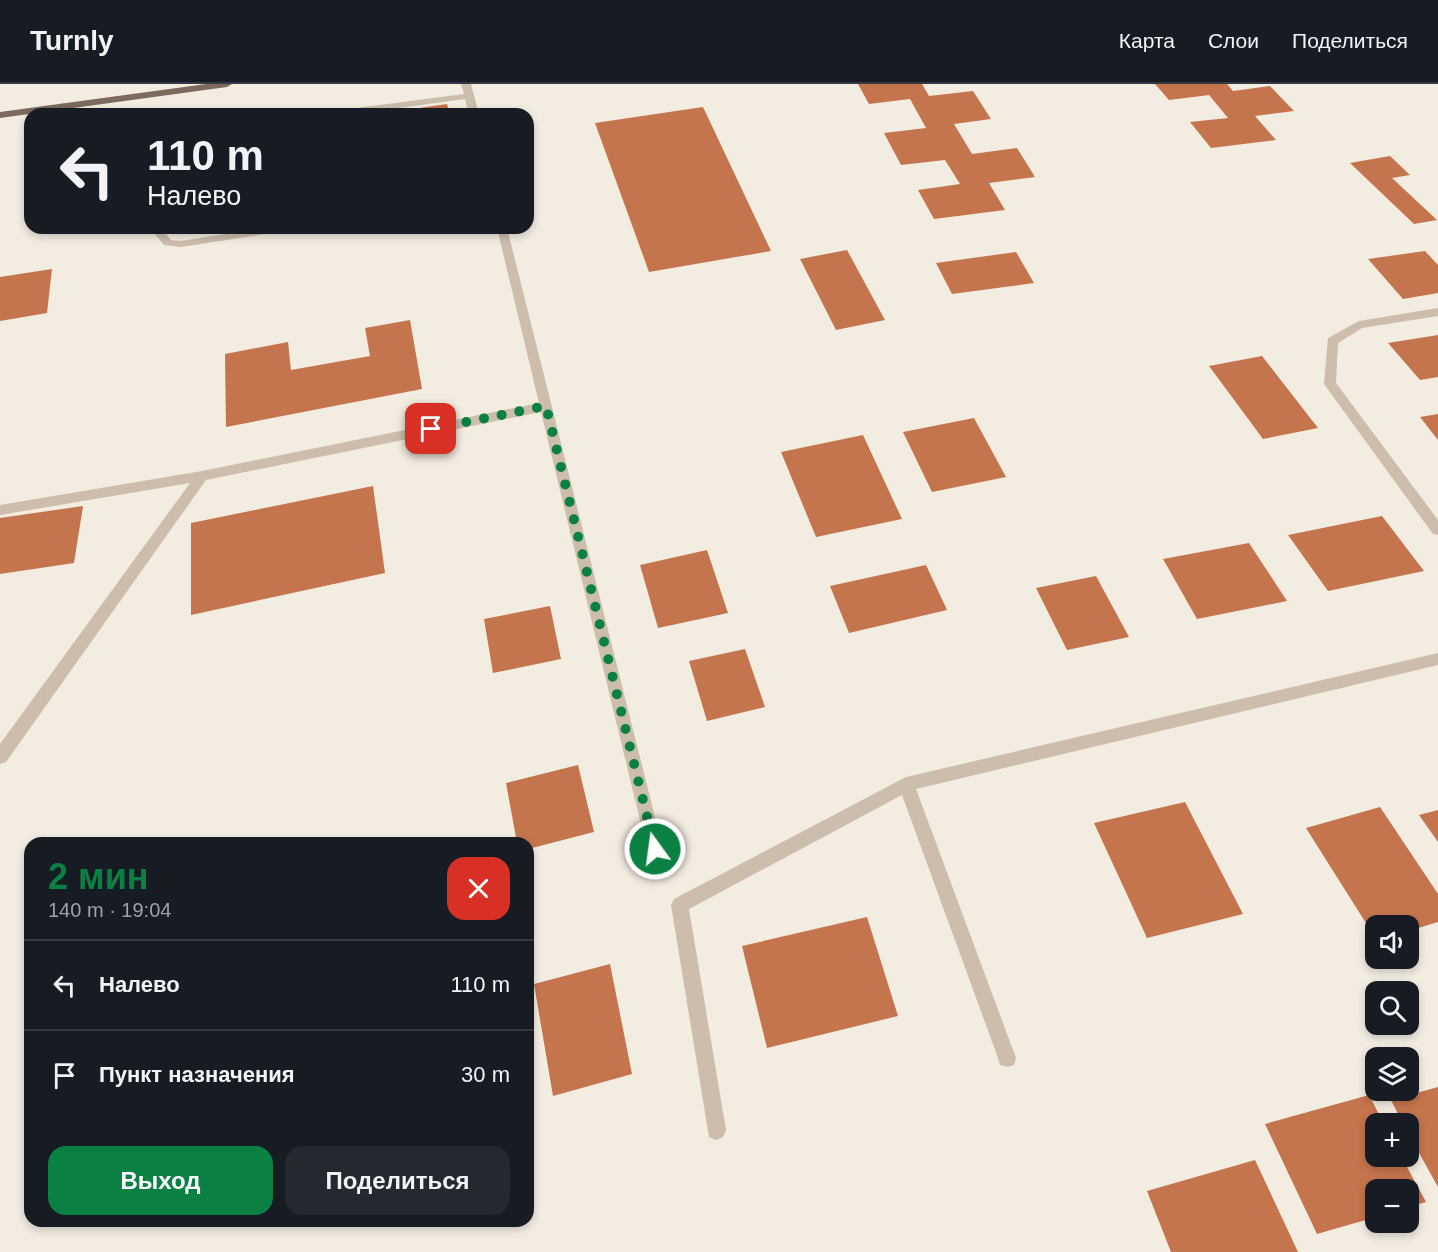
<!DOCTYPE html>
<html lang="ru">
<meta charset="utf-8">
<style>
:root{--surface:#171b24;--page:#242831;--text:#f1f3f6;--muted:#9ea1a6;--line:#363941;--accent:#0b8043}
body{margin:0;font-family:Helvetica,sans-serif;background:var(--page);color:var(--text);height:100vh;display:flex;flex-direction:column;font-size:22px;white-space:nowrap}
*{box-sizing:border-box;margin:0}
p{font-size:20px;color:var(--muted)}
.icon{flex:none;width:33px;height:33px;fill:none;stroke:currentColor;stroke-width:2;stroke-linecap:round;stroke-linejoin:round}
.map{position:relative;flex:1;overflow:hidden}
.drawer{position:absolute;left:24px;top:753px;width:510px;height:390px;display:flex;flex-direction:column;background:var(--surface);border-radius:18px;box-shadow:0 3px 9px #0003}
.drawer>*{flex:none}
.guide{position:absolute;left:24px;top:24px;width:510px;height:126px;border-radius:18px;box-shadow:0 3px 9px #0003;background:#171b24;color:var(--text);overflow:hidden}
.buttons{position:absolute;left:1365px;top:831px;display:grid;gap:12px}
.buttons a{display:grid;place-items:center;width:54px;height:54px;border-radius:12px;background:var(--surface);box-shadow:0 3px 9px #0003;font-size:30px}
.pin{position:absolute;display:grid;place-items:center;width:51px;height:51px;color:#fff;margin:-26px;border-radius:12px;box-shadow:0 3px 9px #0006}
.me{position:absolute;width:66px;margin:-33px;rotate:346deg;stroke-linejoin:round;filter:drop-shadow(0 0 4px #0008)}
.turn{display:flex;align-items:center;gap:21px;height:126px;padding:0 24px;font-size:27px}
.turn .icon{width:78px;height:78px;stroke-width:2.5}
.turn b{display:block;font-size:42px;line-height:51px}
.round{display:grid;place-items:center;flex:none;width:63px;height:63px;border-radius:18px;background:var(--page)}
.head{display:flex;align-items:center;justify-content:space-between;height:102px;padding:0 24px}
h1{font-size:36px;font-weight:700;line-height:45px;color:var(--accent)}
.button{display:flex;gap:12px;margin-top:auto;padding:12px 24px}
.button a{flex:1;height:69px;border-radius:18px;background:var(--accent);color:#fff;font-size:24px;font-weight:700;line-height:69px;text-align:center}
.button a+a{background:var(--page);color:var(--text)}
ul{padding:0;list-style:none}
li{display:flex;align-items:center;gap:18px;height:90px;padding:0 24px;border-top:2px solid var(--line)}
li div{flex:1}
li b{display:block;font-size:22px}
li em{font-style:normal}
header{display:flex;align-items:center;gap:36px;box-sizing:border-box;height:84px;padding:0 30px;background:var(--surface);border-bottom:2px solid var(--line)}
header strong{font-size:28px}
nav{display:flex;gap:33px;margin-inline-start:auto;font-size:21px}
.map>svg:first-child{display:block}
.building{fill:#c5754d}
.lines{fill:none;stroke-linecap:round;stroke-linejoin:round}
.minor{fill:#ccbdac;fill-rule:evenodd}
.major{fill:#7c6a5c;fill-rule:evenodd}
.route{stroke:#0b8043;stroke-width:10;stroke-dasharray:0 18}
</style>
<header>
<strong>Turnly</strong>
<nav><a>Карта</a><a>Слои</a><a>Поделиться</a></nav>
</header>
<div class="map">
<svg width="1438" height="1168" viewBox="0 0 1438 1168">
<rect width="100%" height="100%" fill="#f3ece1"/>
<path class="building" d="M 858,0 L 922,0 L 929,12 L 973,7 L 991,35 L 954,40 L 972,70 L 1017,64 L 1035,93 L 989,99 L 1005,126 L 934,135 L 918,106 L 960,100 L 945,76 L 901,81 L 884,49 L 926,44 L 910,15 L 869,20 Z
M 1155,0 L 1227,0 L 1233,7 L 1270,2 L 1294,27 L 1255,32 L 1276,56 L 1211,64 L 1190,38 L 1228,34 L 1209,11 L 1169,16 Z
M 447,20 L 450,30 L 384,30 L 384,29 Z
M 703,23 L 771,167 L 649,188 L 595,39 Z
M 1390,72 L 1410,91 L 1392,94 L 1437,136 L 1414,140 L 1350,79 Z
M 847,166 L 885,236 L 836,246 L 800,175 Z
M 1425,167 L 1438,181 L 1438,209 L 1403,215 L 1368,175 Z
M 1016,168 L 1034,199 L 952,210 L 936,179 Z
M 52,185 L 47,229 L 0,237 L 0,193 Z
M 410,236 L 422,305 L 226,343 L 225,270 L 288,258 L 291,286 L 370,272 L 365,244 Z
M 1438,251 L 1438,293 L 1420,296 L 1388,259 Z
M 1262,272 L 1318,344 L 1263,355 L 1209,282 Z
M 1438,330 L 1438,356 L 1420,333 Z
M 974,334 L 1006,393 L 932,408 L 903,348 Z
M 863,351 L 902,435 L 816,453 L 781,368 Z
M 373,402 L 385,489 L 191,531 L 191,439 Z
M 83,422 L 74,479 L 0,490 L 0,434 Z
M 1382,432 L 1424,487 L 1328,507 L 1288,451 Z
M 1249,459 L 1287,517 L 1197,535 L 1163,475 Z
M 707,466 L 728,529 L 658,544 L 640,481 Z
M 926,481 L 947,526 L 849,549 L 830,502 Z
M 1096,492 L 1129,553 L 1067,566 L 1036,504 Z
M 550,522 L 561,575 L 493,589 L 484,535 Z
M 745,565 L 765,623 L 707,637 L 689,577 Z
M 578,681 L 594,748 L 528,765 L 528,759 L 517,759 L 506,699 Z
M 1185,718 L 1243,830 L 1147,854 L 1094,739 Z
M 1380,723 L 1438,810 L 1438,838 L 1408,847 L 1408,842 L 1376,842 L 1376,855 L 1306,744 Z
M 1438,726 L 1438,758 L 1419,731 Z
M 867,833 L 898,932 L 767,964 L 742,862 Z
M 610,880 L 632,990 L 553,1012 L 534,900 Z
M 1438,1003 L 1438,1103 L 1408,1049 L 1408,1040 L 1403,1040 L 1391,1016 Z
M 1369,1011 L 1384,1040 L 1376,1040 L 1376,1072 L 1401,1072 L 1426,1118 L 1408,1123 L 1408,1106 L 1376,1106 L 1376,1133 L 1317,1150 L 1265,1040 Z
M 1255,1076 L 1298,1168 L 1171,1168 L 1147,1107 Z"/>
<g class="lines">
<path class="minor" d="M 461,0 L 471,0 L 479,30 L 469,30 L 465,15 L 355,30 L 328,30 L 333,27 L 464,10 Z
M 150,144 L 161,144 L 171,156 L 181,157 L 263,144 L 290,144 L 285,147 L 181,163 L 164,161 Z
M 497,144 L 507,144 L 663,765 L 661,771 L 655,773 L 649,771 L 647,765 L 541,328 L 206,396 L 6,678 L 0,680 L 0,660 L 190,399 L 0,431 L 0,421 L 202,387 L 539,319 Z
M 1438,224 L 1438,232 L 1362,244 L 1338,259 L 1336,299 L 1438,436 L 1438,451 L 1433,450 L 1324,300 L 1328,254 L 1359,237 Z
M 1438,569 L 1438,581 L 916,705 L 1016,974 L 1014,981 L 1007,983 L 1000,981 L 998,974 L 902,711 L 689,825 L 726,1046 L 723,1053 L 716,1056 L 709,1053 L 671,821 L 674,815 L 906,693 Z"/>
<path class="major" d="M 206,0 L 232,0 L 227,3 L 0,34 L 0,28 Z"/>
</g>
<g class="lines">
<path class="route" d="M 431,345 L 546,322 L 655,765"/>
</g>
</svg>
<div class="buttons">
<a><svg class="icon" aria-label="sound" viewBox="0 0 24 24"><path d="M4 9h4l5-4v14l-5-4H4zM17 9q2 3 0 6"/></svg></a>
<a><svg class="icon" aria-label="search" viewBox="0 0 24 24"><circle cx="10" cy="10" r="6"/><path d="M15 15l6 6"/></svg></a>
<a><svg class="icon" aria-label="layers" viewBox="0 0 24 24"><path d="M12 4l9 5-9 5-9-5zM3 14l9 5 9-5"/></svg></a>
<a>+</a>
<a>−</a>
</div>
<div class="pin" style="left:431px;top:345px;background:#d93025"><svg class="icon" aria-label="arrive" viewBox="0 0 24 24"><path d="M6 21V4h12l-3 4 3 4H6"/></svg></div>
<svg class="me" style="left:655px;top:765px" viewBox="-20 -20 40 40"><circle r="17" fill="#0b8043" stroke="#fff" stroke-width="3"/><path d="M0-11L8 9 0 5-8 9z" fill="#fff"/></svg>
<div class="guide">
<div class="turn"><svg class="icon" aria-label="left" viewBox="0 0 24 24"><path d="M17 20v-9H6M10 6l-5 5 5 5"/></svg><div><b>110 m</b>Налево</div></div>
</div>
<section class="drawer">
<div class="head"><div><h1>2 мин</h1><p>140 m · 19:04</p></div><a class="round" style="background:#d93025;color:#fff"><svg class="icon" aria-label="close" viewBox="0 0 24 24"><path d="M6 6l12 12M18 6L6 18"/></svg></a></div>
<ul>
<li><svg class="icon" aria-label="left" viewBox="0 0 24 24"><path d="M17 20v-9H6M10 6l-5 5 5 5"/></svg><div><b>Налево</b></div><em>110 m</em></li>
<li><svg class="icon" aria-label="arrive" viewBox="0 0 24 24"><path d="M6 21V4h12l-3 4 3 4H6"/></svg><div><b>Пункт назначения</b></div><em>30 m</em></li>
</ul>
<div class="button"><a>Выход</a><a>Поделиться</a></div>
</section>
</div>
